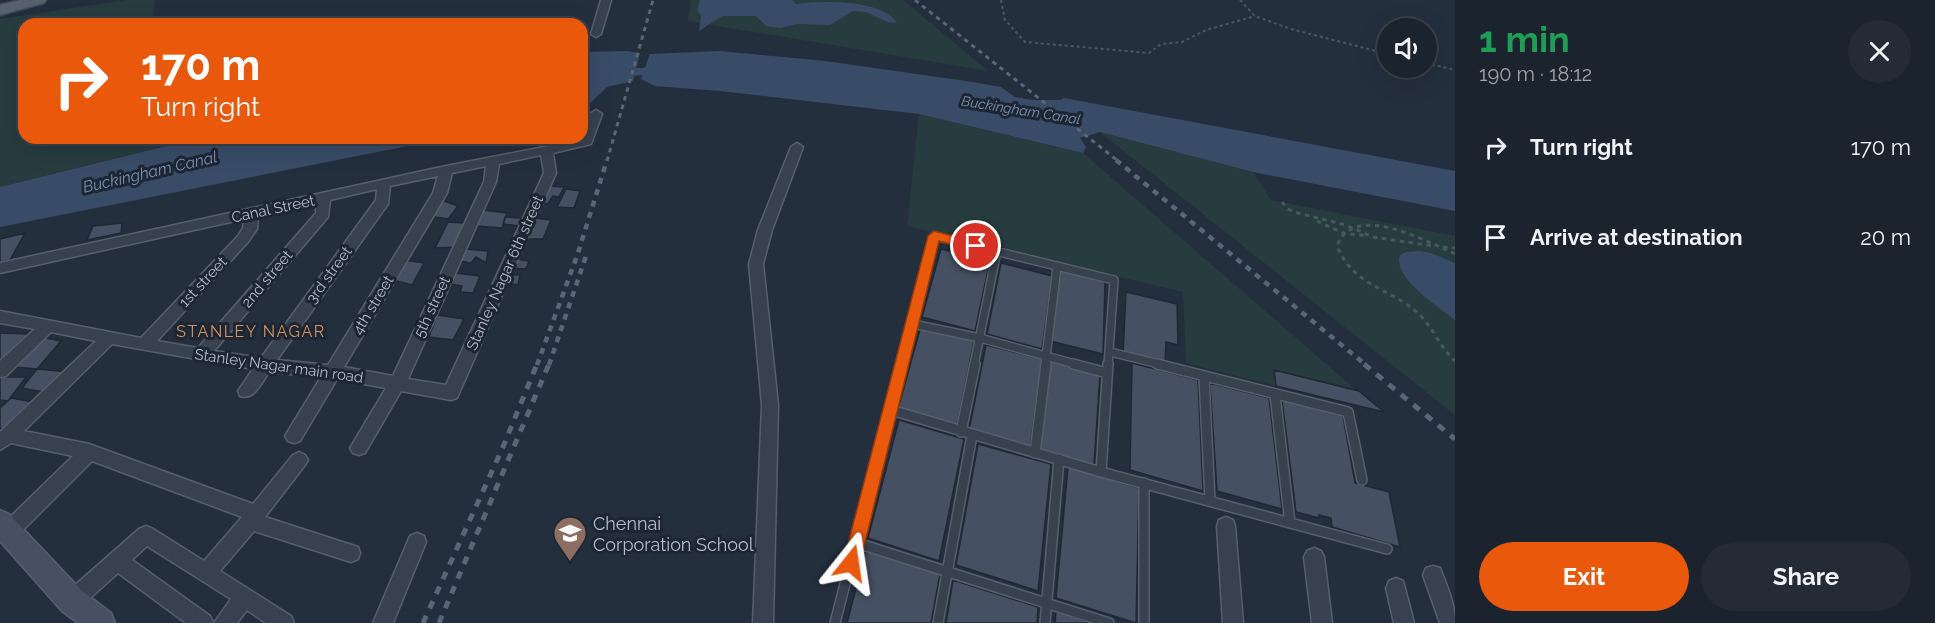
<!DOCTYPE html>
<meta charset="utf-8">
<style>
:root{--surface:#1b232e;--page:#242b36;--text:#f1f3f6;--muted:#a0a4aa;--line:#39404a;--accent:#ea580c}
body{margin:0;font-family:Raleway,sans-serif;background:var(--page);color:var(--text);height:100vh;display:flex;flex-direction:column;font-size:22px;white-space:nowrap}
*{box-sizing:border-box;margin:0}
p{font-size:20px;color:var(--muted)}
.icon{flex:none;width:33px;height:33px;fill:none;stroke:currentColor;stroke-width:2;stroke-linecap:round;stroke-linejoin:round}
.map{position:relative;flex:1;overflow:hidden}
.details{display:flex;flex-direction:column;background:var(--surface);width:480px}
.details>*{flex:none}
.guide{position:absolute;left:18px;top:18px;width:570px;height:126px;border-radius:18px;box-shadow:0 6px 24px #0002,0 0 0 2px var(--line);background:#ea580c;color:#fff;overflow:hidden}
.tools{position:absolute;left:1377px;top:18px;display:grid;gap:12px}
.tools a{display:grid;place-items:center;width:60px;height:60px;border-radius:50%;background:var(--surface);box-shadow:0 6px 24px #0002,0 0 0 2px var(--line);font-size:30px}
.pin{position:absolute;display:grid;place-items:center;width:51px;height:51px;color:#fff;margin:-26px;border:3px solid #fff;border-radius:50%;box-shadow:0 2px 6px #0007}
.me{position:absolute;width:66px;margin:-33px;rotate:15deg;stroke-linejoin:round;filter:drop-shadow(0 0 4px #0008)}
.turn{display:flex;align-items:center;gap:21px;height:126px;padding:0 24px;font-size:27px}
.turn .icon{width:78px;height:78px;stroke-width:2.5}
.turn b{display:block;font-size:42px;line-height:51px}
.round{display:grid;place-items:center;flex:none;width:63px;height:63px;border-radius:32px;background:var(--page)}
.overview{display:flex;align-items:center;justify-content:space-between;height:102px;padding:0 24px}
h1{font-size:36px;font-weight:700;line-height:45px;color:#1e9e55}
.button{display:flex;gap:12px;margin-top:auto;padding:12px 24px}
.button a{flex:1;height:69px;border-radius:36px;background:var(--accent);color:#fff;font-size:24px;font-weight:700;line-height:69px;text-align:center}
.button a+a{background:var(--page);color:var(--text)}
ul{padding:0;list-style:none}
li{display:flex;align-items:center;gap:18px;height:90px;padding:0 24px}
li div{flex:1}
li b{display:block;font-size:22px}
li em{font-style:normal}
main{display:flex;flex:1;min-height:0}
.map>svg:first-child{display:block}
.green{fill:#263c3f}
.water{fill:#394c67}
.lines{fill:none;stroke-linecap:round;stroke-linejoin:round}
.canal{fill:#394c67;fill-rule:evenodd}
.building{fill:#455162;stroke:#1f2835;stroke-width:1.5}
.lane-far1-casing{stroke:#565f6c;stroke-width:10}
.lane-casing{stroke:#565f6c;stroke-width:12}
.street-casing{stroke:#565f6c;stroke-width:3}
.secondary-casing{stroke:#565f6c;stroke-width:3}
.primary-casing{stroke:#414a57;stroke-width:3}
.path-far1{stroke:#44595c;stroke-width:2;stroke-dasharray:3 3;stroke-linecap:butt}
.path{stroke:#44595c;stroke-width:3;stroke-dasharray:4.5 4.5;stroke-linecap:butt}
.lane-far1{stroke:#38414e;stroke-width:7}
.lane{stroke:#38414e;stroke-width:9}
.street{fill:#38414e;fill-rule:evenodd}
.secondary{fill:#465061;fill-rule:evenodd}
.primary{fill:#56606e;fill-rule:evenodd}
.rail-far2{stroke:#5a6575;stroke-width:3;stroke-dasharray:4.5 4.5;stroke-linecap:butt}
.rail-far1{stroke:#5a6575;stroke-width:4.5;stroke-dasharray:6 6;stroke-linecap:butt}
.rail{stroke:#5a6575;stroke-width:5;stroke-dasharray:8 8;stroke-linecap:butt}
.route{fill:#ea580c;stroke:#983908;stroke-width:1.5}
.labels{text-anchor:middle;dominant-baseline:central;stroke-width:6;stroke-linejoin:round;paint-order:stroke}
.far-water-label{font-size:14px;font-style:italic;fill:#7c92b1;stroke:#1d2633}
.street-label{font-size:15px;fill:#b4bcc9;stroke:#1d2633}
.water-label{font-size:16px;font-style:italic;fill:#7c92b1;stroke:#1d2633}
.neighbourhood-label{font-size:16px;letter-spacing:1.5px;fill:#d59563;stroke:#1d2633}
.near-poi-label{font-size:18px;fill:#b4bcc9;stroke:#1d2633;text-anchor:start}
</style>
<main>
<div class="map">
<svg width="1455" height="623" viewBox="0 0 1455 623">
<rect width="100%" height="100%" fill="#242f3e"/>
<path class="green" d="M 126,0 L 155,0 L 152,24 L 24,24 L 24,138 L 199,138 L 0,187 L 0,19 Z
M 691,0 L 903,0 L 988,71 L 688,21 Z
M 919,114 L 1083,153 L 1356,390 L 1275,370 L 1276,386 L 1186,363 L 1183,292 L 907,226 Z
M 1100,132 L 1253,172 L 1271,200 L 1455,236 L 1455,415 Z"/>
<path class="water" d="M 700,0 L 792,0 L 796,4 C 824,0 884,0 897,23 L 887,22 L 866,12 L 853,11 L 830,25 L 797,24 L 780,28 L 766,26 L 756,16 L 722,16 L 699,31 L 701,16 L 697,10 Z
M 627,51 L 640,53 L 633,81 L 607,87 L 582,111 L 582,52 Z
M 720,51 L 825,61 L 966,81 L 1001,87 L 1015,97 L 1033,100 L 1061,100 L 1064,98 L 1455,171 L 1455,211 L 1253,172 L 1100,132 L 1080,138 L 1086,147 L 1083,153 L 919,114 L 720,91 L 655,86 L 641,79 L 650,54 Z
M 199,138 L 448,138 L 0,227 L 0,187 Z
M 1419,251 L 1431,253 L 1455,263 L 1455,320 C 1440,308 1392,278 1400,255 L 1406,252 Z"/>
<g class="lines">
<path class="canal" d="M 667,67 L 673,71 L 671,74 L 582,78 L 582,70 Z"/>
</g>
<path class="building" d="M 547,186 L 564,187 L 559,197 L 553,196 L 548,204 L 541,203 Z
M 566,189 L 580,191 L 574,208 L 557,207 Z
M 441,200 L 458,206 L 448,219 L 429,216 Z
M 483,210 L 507,213 L 502,228 L 476,226 Z
M 505,217 L 522,218 L 520,226 L 503,224 Z
M 534,218 L 551,220 L 543,239 L 526,239 Z
M 448,222 L 464,223 L 456,247 L 435,248 Z
M 122,223 L 121,233 L 87,240 L 93,226 Z
M 25,233 L 10,260 L 0,262 L 0,239 Z
M 465,249 L 488,251 L 486,263 L 476,257 L 471,263 L 459,261 Z
M 941,249 L 990,261 L 975,331 L 922,317 Z
M 516,259 L 529,261 L 526,269 L 512,268 Z
M 404,260 L 424,263 L 412,285 L 393,280 Z
M 1001,263 L 1052,276 L 1042,349 L 987,334 Z
M 1059,269 L 1105,282 L 1103,354 L 1050,341 Z
M 455,273 L 480,276 L 473,293 L 460,292 L 462,286 L 450,284 Z
M 509,275 L 520,275 L 518,285 L 506,283 Z
M 1126,292 L 1177,304 L 1178,345 L 1166,342 L 1165,365 L 1123,354 Z
M 437,315 L 464,319 L 453,340 L 429,337 Z
M 921,326 L 974,341 L 957,426 L 898,409 Z
M 0,333 L 30,334 L 0,364 Z
M 41,337 L 61,341 L 37,369 L 14,367 Z
M 986,345 L 1042,359 L 1030,448 L 969,430 Z
M 1051,361 L 1100,374 L 1094,465 L 1040,449 Z
M 1132,363 L 1198,380 L 1203,491 L 1130,470 Z
M 37,369 L 70,372 L 49,393 L 22,388 Z
M 1274,370 L 1359,391 L 1384,412 L 1276,386 Z
M 26,377 L 8,401 L 0,400 L 0,377 Z
M 1210,383 L 1269,398 L 1282,509 L 1217,491 Z
M 11,398 L 34,402 L 6,431 L 0,428 L 0,408 Z
M 1282,400 L 1343,416 L 1355,483 L 1389,492 L 1400,547 L 1332,527 L 1331,518 L 1319,515 L 1319,518 L 1296,512 Z
M 899,420 L 964,439 L 939,561 L 868,538 Z
M 978,444 L 1051,464 L 1038,591 L 956,565 Z
M 1068,467 L 1139,488 L 1136,623 L 1056,598 Z
M 866,550 L 940,574 L 931,623 L 847,623 Z
M 953,580 L 1038,607 L 1037,623 L 946,623 Z
M 1056,611 L 1092,623 L 1055,623 Z"/>
<g class="lines">
<defs>
<path id="lane-far1" d="M 913,324 L 980,338 L 1079,365
M 1110,352 L 1163,365
M 901,365 L 934,236 L 1114,280 L 1108,365
M 974,365 L 997,251
M 1045,365 L 1057,267"/>
<path id="lane" d="M 1073,364 L 1107,373
M 1157,364 L 1348,412 L 1362,480
M 1204,377 L 1210,501
M 1275,395 L 1290,523
M 891,410 L 1101,472 L 1387,549
M 961,432 L 975,364
M 1035,453 L 1046,364
M 1101,472 L 1108,364
M 1144,483 L 1144,623
M 857,543 L 1109,623
M 835,623 L 901,364
M 938,623 L 972,435
M 1045,623 L 1059,459"/>
<path id="street" d="M 601,0 L 611,0 L 601,34 L 596,37 L 591,34 Z
M 596,110 L 602,114 L 591,144 L 553,153 L 556,173 L 457,398 L 451,400 L 401,391 L 365,453 L 359,455 L 353,453 L 350,448 L 386,388 L 337,379 L 300,441 L 294,443 L 288,441 L 285,436 L 321,377 L 269,372 C 262,382 254,401 240,396 L 238,391 L 253,369 L 112,344 L 24,431 L 89,444 L 253,504 L 293,455 L 299,452 L 305,455 L 308,460 L 305,465 L 265,517 L 358,547 L 360,553 L 358,559 L 351,562 L 254,531 L 220,571 L 291,616 L 294,623 L 266,623 L 247,610 L 237,623 L 214,623 L 231,599 L 147,546 L 132,560 L 210,616 L 213,623 L 186,623 L 118,573 L 79,608 L 72,611 L 65,608 L 62,601 L 65,594 L 139,529 L 146,526 L 153,529 L 204,561 L 242,517 L 92,461 L 15,538 L 8,541 L 1,538 L 1,526 L 73,456 L 11,443 L 0,450 L 0,432 L 96,341 L 51,332 L 6,376 L 0,377 L 0,361 L 35,329 L 0,323 L 0,311 L 141,338 L 238,236 L 243,228 L 244,219 L 0,273 L 0,263 L 446,166 L 580,140 L 590,114 ZM 541,155 L 544,173 L 446,385 L 408,379 L 496,182 L 499,164 ZM 486,166 L 484,182 L 393,376 L 344,367 L 447,193 L 452,173 ZM 438,176 L 433,193 L 328,365 L 277,360 L 388,204 L 390,186 ZM 377,189 L 376,200 L 261,358 L 214,351 L 328,217 L 330,200 ZM 316,203 L 316,213 L 198,348 L 157,341 L 248,242 L 257,229 L 258,216 Z
M 797,143 L 803,147 L 772,230 L 763,264 L 778,405 L 773,623 L 753,623 L 762,405 L 749,264 L 758,230 L 791,147 Z
M 1226,517 L 1233,520 L 1235,526 L 1243,623 L 1223,623 L 1217,526 L 1219,520 Z
M 417,533 L 424,536 L 426,542 L 393,623 L 373,623 L 410,536 Z
M 1314,548 L 1321,551 L 1324,557 L 1332,623 L 1312,623 L 1304,557 L 1307,551 Z
M 1433,566 L 1440,568 C 1447,586 1455,604 1455,623 L 1440,623 L 1423,575 L 1426,568 Z
M 1396,578 L 1403,581 L 1414,623 L 1394,623 L 1386,588 L 1389,581 Z"/>
<path id="secondary" d="M 0,510 L 9,514 L 82,591 L 111,613 L 115,623 L 78,623 L 62,611 L 0,541 Z"/>
<path id="primary" d="M 20,0 L 46,0 L 44,3 L 0,15 L 0,5 Z"/>
</defs>
<use href="#lane-far1" class="lane-far1-casing"/>
<use href="#lane" class="lane-casing"/>
<use href="#street" class="street-casing"/>
<use href="#secondary" class="secondary-casing"/>
<use href="#primary" class="primary-casing"/>
<path class="path-far1" d="M 1001,0 L 1005,20 L 1025,42 L 1149,53 L 1161,44 L 1182,42 L 1206,30 L 1255,16
M 1240,0 L 1255,16 L 1291,29 L 1388,54
M 1426,63 L 1455,70"/>
<path class="path" d="M 1282,202 L 1288,209 L 1298,213 L 1346,225 L 1373,237 L 1433,246
M 1317,221 L 1343,233 L 1367,236
M 1443,247 L 1455,248
M 1455,254 C 1426,241 1353,201 1337,246 C 1354,288 1393,288 1421,316 C 1434,330 1441,348 1455,361"/>
<use href="#lane-far1" class="lane-far1"/>
<use href="#lane" class="lane"/>
<use href="#street" class="street"/>
<use href="#secondary" class="secondary"/>
<use href="#primary" class="primary"/>
<path class="rail-far2" d="M 915,0 L 1118,161
M 607,161 L 653,0"/>
<path class="rail-far1" d="M 1116,160 L 1366,365
M 537,365 L 577,256 L 607,160
M 549,365 L 586,256"/>
<path class="rail" d="M 1364,364 L 1455,439
M 423,623 L 503,447 L 537,364
M 439,623 L 549,364"/>
</g>
<path class="route" d="M 934,231 L 980,243 L 982,246 L 976,251 L 939,241 L 860,563 L 858,569 L 851,571 L 845,569 L 843,563 L 928,236 Z"/>
<defs>
<symbol id="school-pin" viewBox="-11 -11 22 30"><path d="M0 17L-7.5 6A9.5 9.5 0 1 1 7.5 6Z" fill="#8d6e63" stroke="#1d2633"/><path d="M0-5L7-2L0 1L-7-2ZM-4 1L0 2.5L4 1V4Q0 6-4 4Z" fill="#fff"/></symbol>
</defs>
<g fill-rule="evenodd">
<use href="#school-pin" x="551" y="514" width="38" height="52"/>
</g>
<g class="labels">
<g class="far-water-label">
<text transform="translate(1021 110) rotate(9)">Buckingham Canal</text>
</g>
<g class="street-label">
<text transform="translate(273 209) rotate(-12)">Canal Street</text>
<text transform="translate(505 273) rotate(-66)">Stanley Nagar 6th street</text>
<text transform="translate(329 275) rotate(-54)">3rd street</text>
<text transform="translate(267 279) rotate(-50)">2nd street</text>
<text transform="translate(203 282) rotate(-47)">1st street</text>
<text transform="translate(373 305) rotate(-59)">4th street</text>
<text transform="translate(432 307) rotate(-65)">5th street</text>
<text transform="translate(279 366) rotate(8)">Stanley Nagar main road</text>
</g>
<g class="water-label">
<text transform="translate(150 172) rotate(-13)">Buckingham Canal</text>
</g>
<g class="neighbourhood-label">
<text x="251" y="331">STANLEY NAGAR</text>
</g>
<g class="near-poi-label">
<text x="593" y="523">Chennai<tspan x="593" dy="21">Corporation School</tspan></text>
</g>
</g>
</svg>
<div class="tools">
<a><svg class="icon" aria-label="sound" viewBox="0 0 24 24"><path d="M4 9h4l5-4v14l-5-4H4zM17 9q2 3 0 6"/></svg></a>
</div>
<div class="pin" style="left:976px;top:246px;background:#d93025"><svg class="icon" aria-label="arrive" viewBox="0 0 24 24"><path d="M6 21V4h12l-3 4 3 4H6"/></svg></div>
<svg class="me" style="left:851px;top:563px" viewBox="-20 -20 40 40"><path d="M0-17L14 15 0 8-14 15z" fill="#ea580c" stroke="#fff" stroke-width="4"/></svg>
<div class="guide">
<div class="turn"><svg class="icon" aria-label="right" viewBox="0 0 24 24"><path d="M7 20v-9h11M14 6l5 5-5 5"/></svg><div><b>170 m</b>Turn right</div></div>
</div>
</div>
<section class="details">
<div class="overview"><div><h1>1 min</h1><p>190 m · 18:12</p></div><a class="round"><svg class="icon" aria-label="close" viewBox="0 0 24 24"><path d="M6 6l12 12M18 6L6 18"/></svg></a></div>
<ul>
<li><svg class="icon" aria-label="right" viewBox="0 0 24 24"><path d="M7 20v-9h11M14 6l5 5-5 5"/></svg><div><b>Turn right</b></div><em>170 m</em></li>
<li><svg class="icon" aria-label="arrive" viewBox="0 0 24 24"><path d="M6 21V4h12l-3 4 3 4H6"/></svg><div><b>Arrive at destination</b></div><em>20 m</em></li>
</ul>
<div class="button"><a>Exit</a><a>Share</a></div>
</section>
</main>
